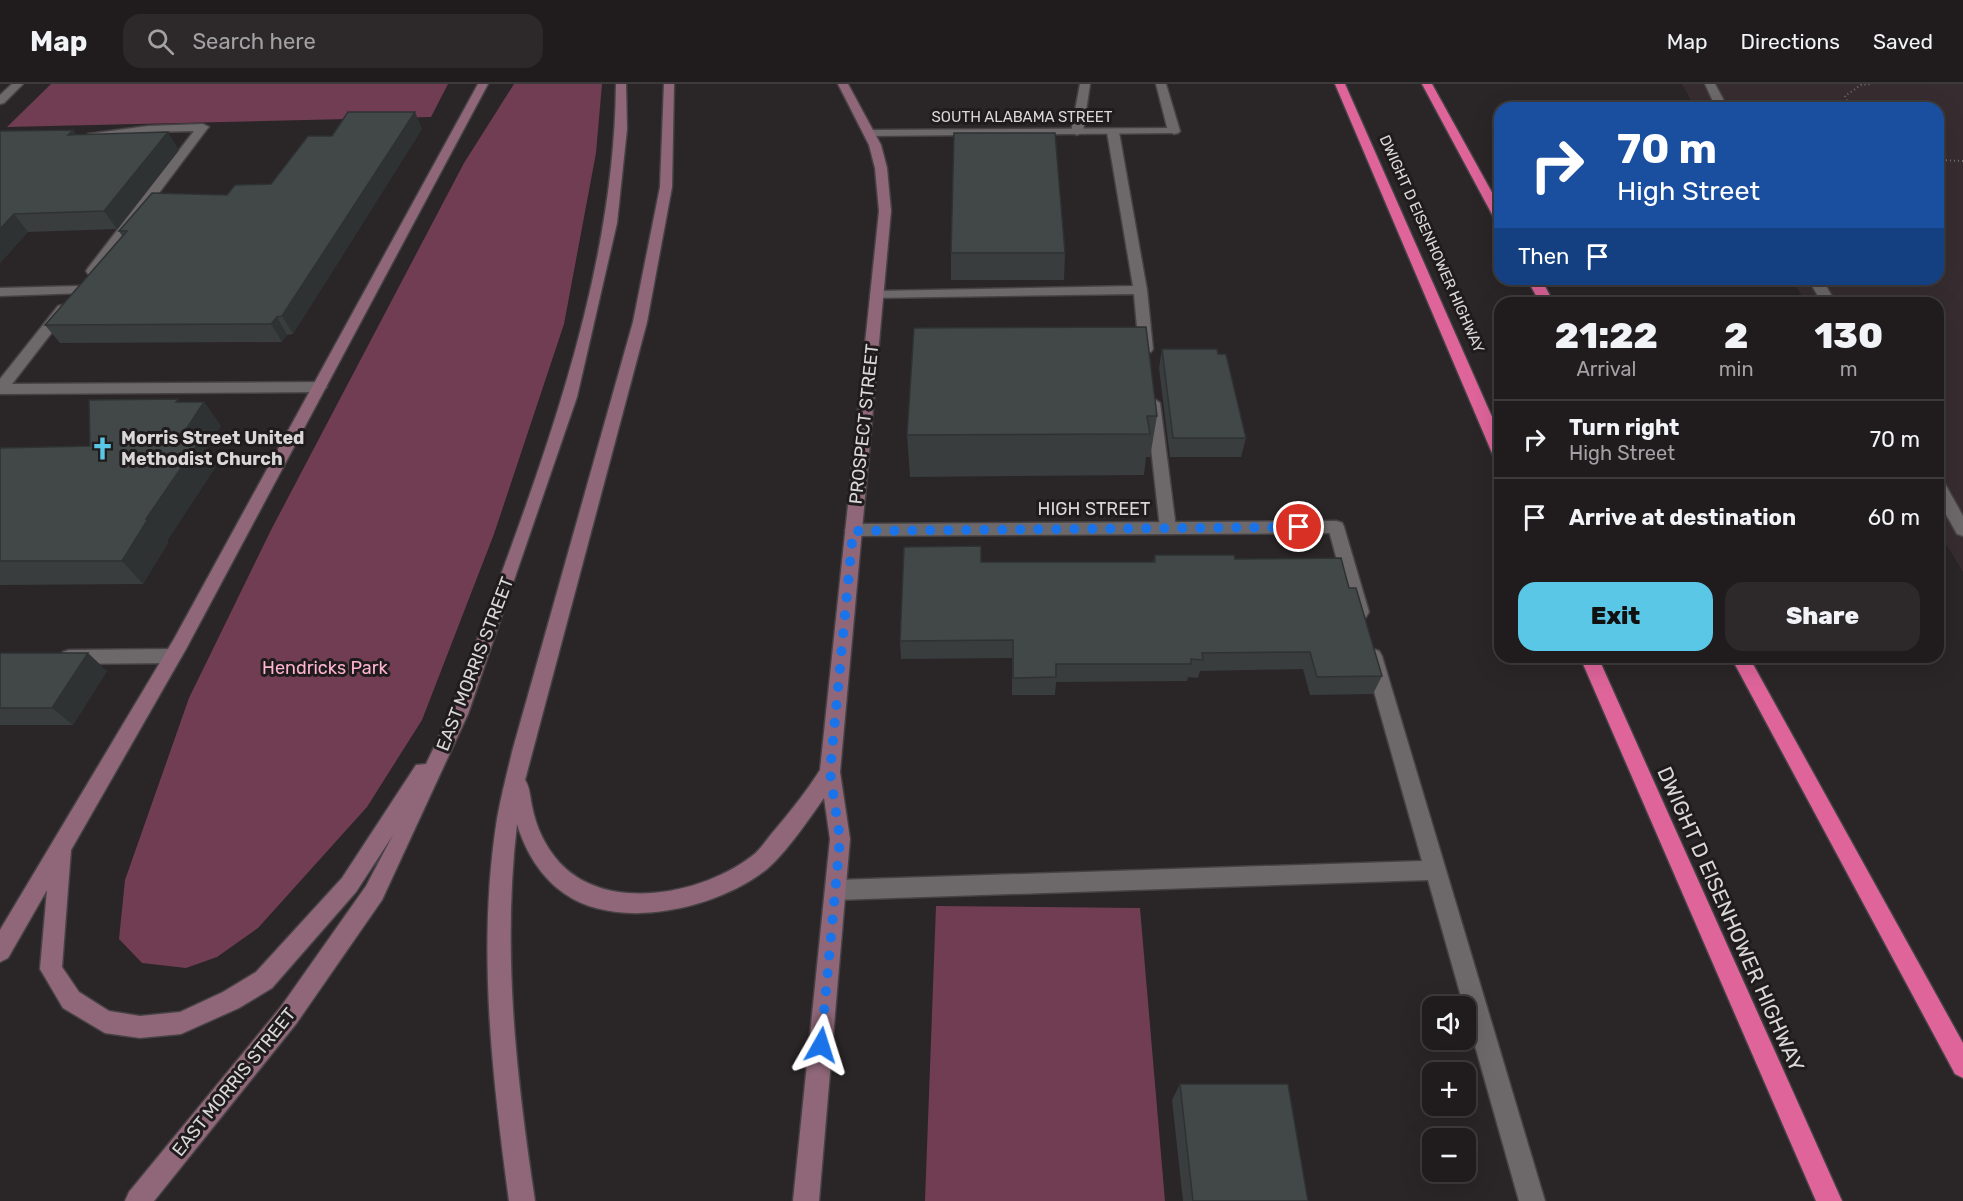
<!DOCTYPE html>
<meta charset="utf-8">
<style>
:root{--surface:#201c1d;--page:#2d292a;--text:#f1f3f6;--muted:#a2a1a4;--line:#3d3a3b;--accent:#5bc7e7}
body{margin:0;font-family:Rubik,sans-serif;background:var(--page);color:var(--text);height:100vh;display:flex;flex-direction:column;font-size:22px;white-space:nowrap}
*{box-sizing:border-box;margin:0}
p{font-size:20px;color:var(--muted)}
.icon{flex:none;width:33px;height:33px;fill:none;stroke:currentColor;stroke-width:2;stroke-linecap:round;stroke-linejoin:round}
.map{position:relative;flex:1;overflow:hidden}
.details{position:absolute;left:1494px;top:213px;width:450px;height:366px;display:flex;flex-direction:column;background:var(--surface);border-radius:18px;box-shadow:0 6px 24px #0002,0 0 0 2px var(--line)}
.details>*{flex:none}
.banner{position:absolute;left:1494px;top:18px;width:450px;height:183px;border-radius:18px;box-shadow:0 6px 24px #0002,0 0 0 2px var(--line);background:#1a4fa0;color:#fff;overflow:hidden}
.buttons{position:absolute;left:1422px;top:912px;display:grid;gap:12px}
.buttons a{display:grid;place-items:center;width:54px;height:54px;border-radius:12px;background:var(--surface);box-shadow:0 6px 24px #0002,0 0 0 2px var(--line);font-size:30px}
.pin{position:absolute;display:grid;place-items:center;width:51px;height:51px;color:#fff;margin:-26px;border:3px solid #fff;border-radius:50%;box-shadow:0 2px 6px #0007}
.me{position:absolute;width:66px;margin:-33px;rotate:6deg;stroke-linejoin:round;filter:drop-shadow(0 0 4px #0008)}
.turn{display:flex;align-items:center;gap:21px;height:126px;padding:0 24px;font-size:27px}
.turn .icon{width:78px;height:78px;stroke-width:2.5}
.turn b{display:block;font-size:42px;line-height:51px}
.then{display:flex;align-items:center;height:57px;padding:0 24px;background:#0003;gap:12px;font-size:22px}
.eta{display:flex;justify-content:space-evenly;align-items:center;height:102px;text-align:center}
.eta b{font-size:36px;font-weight:800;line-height:42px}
.button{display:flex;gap:12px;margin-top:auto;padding:12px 24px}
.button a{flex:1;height:69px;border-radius:18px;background:var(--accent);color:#111;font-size:24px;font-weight:800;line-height:69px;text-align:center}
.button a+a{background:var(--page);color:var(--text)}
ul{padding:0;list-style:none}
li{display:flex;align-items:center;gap:18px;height:78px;padding:0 24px;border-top:2px solid var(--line)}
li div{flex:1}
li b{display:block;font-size:22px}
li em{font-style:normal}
header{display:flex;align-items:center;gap:36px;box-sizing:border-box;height:84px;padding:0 30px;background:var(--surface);border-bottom:2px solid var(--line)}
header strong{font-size:28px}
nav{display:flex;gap:33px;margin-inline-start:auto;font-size:21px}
.search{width:420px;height:54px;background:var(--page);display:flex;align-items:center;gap:15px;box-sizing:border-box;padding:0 21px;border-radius:18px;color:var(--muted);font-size:22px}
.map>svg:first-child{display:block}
.built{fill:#372d31}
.green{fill:#703d52}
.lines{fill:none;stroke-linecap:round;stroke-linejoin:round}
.service-casing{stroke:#464244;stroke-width:3}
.minor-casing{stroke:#464244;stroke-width:3}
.secondary-casing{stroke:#464244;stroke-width:3}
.motorway-casing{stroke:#464244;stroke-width:3}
.path{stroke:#757172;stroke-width:2;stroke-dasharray:1 3;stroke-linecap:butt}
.service{fill:#6d686a;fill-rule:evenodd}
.minor{fill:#6d686a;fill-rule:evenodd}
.secondary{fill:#8f6778;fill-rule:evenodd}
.motorway{fill:#de649a;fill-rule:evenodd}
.wall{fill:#393d3e}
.shaded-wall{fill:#2e3232}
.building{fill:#424748;stroke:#2e3232;stroke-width:1.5}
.route{stroke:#1a73e8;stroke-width:10;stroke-dasharray:0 18}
.labels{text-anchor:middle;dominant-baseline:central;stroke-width:6;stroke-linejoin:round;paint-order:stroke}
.far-street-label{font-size:15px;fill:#d9d7d7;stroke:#201c1d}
.street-label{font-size:18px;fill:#d9d7d7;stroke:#201c1d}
.poi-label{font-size:18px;font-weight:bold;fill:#d9d7d7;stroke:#201c1d;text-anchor:start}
.park-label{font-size:18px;fill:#ffb4d0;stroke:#201c1d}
.near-street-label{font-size:21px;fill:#d9d7d7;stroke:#201c1d}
</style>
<header>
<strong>Map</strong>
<div class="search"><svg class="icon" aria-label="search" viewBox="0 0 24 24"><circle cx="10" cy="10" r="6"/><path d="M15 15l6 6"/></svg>Search here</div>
<nav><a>Map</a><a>Directions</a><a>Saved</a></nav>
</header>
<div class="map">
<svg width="1963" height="1117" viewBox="0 0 1963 1117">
<rect width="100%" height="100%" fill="#2a2527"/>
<path class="built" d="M 1682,0 L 1963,0 L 1963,488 L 1938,447 L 1938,219 L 1806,219 L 1792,195 L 1938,195 L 1938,24 L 1695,24 Z"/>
<path class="green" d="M 51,0 L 448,0 L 431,33 L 7,43 Z
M 514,0 L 602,0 L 596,69 L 564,240 L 494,450 L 422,636 L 367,723 L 258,844 L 217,873 L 186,884 L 142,879 L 119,855 L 125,796 L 189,614 L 271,446 L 464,79 Z
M 936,822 L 1140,824 L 1165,1117 L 925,1117 Z"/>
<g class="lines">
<defs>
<path id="service" d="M 1080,0 L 1090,0 L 1083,48 L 1077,51 L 1071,48 Z
M 1156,0 L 1166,0 L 1180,47 L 1178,49 L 1174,50 L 1168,47 Z
M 203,40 L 209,43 L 207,45 L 98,190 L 88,190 L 86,187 L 88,184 L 194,47 L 148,48 L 92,55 L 86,52 L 88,50 L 148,42 Z
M 1113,45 L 1119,48 L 1147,206 L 1153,265 L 1151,268 L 1141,268 L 1139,265 L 1134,210 L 872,214 L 870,211 L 872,208 L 877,207 L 1133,202 L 1107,48 Z
M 79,202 L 84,203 L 86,206 L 84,209 L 0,212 L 0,204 Z
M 63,221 L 70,225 L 12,300 L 320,298 L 327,303 L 320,308 L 0,310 L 0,295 L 58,222 Z
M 1153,314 L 1160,319 L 1176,444 L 1174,448 L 1162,448 L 1160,444 L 1146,319 Z
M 1336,437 L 1342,439 L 1344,443 L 1369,528 L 1366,533 L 1360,535 L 1354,533 L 1351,528 L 1328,443 L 1330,439 Z
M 172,565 L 178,567 L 181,572 L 178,577 L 172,579 L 69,580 L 63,578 L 60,573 L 63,568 L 69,566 Z
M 1373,565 L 1379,567 L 1382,572 L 1545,1117 L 1519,1117 L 1428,796 L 836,816 L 829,813 L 825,806 L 829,799 L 836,796 L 1422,777 L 1364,572 L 1367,567 Z"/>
<path id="minor" d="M 12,0 L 23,0 L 4,19 L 0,20 L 0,11 Z
M 1705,0 L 1715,0 L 1728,24 L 1716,24 Z
M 1174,44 L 1180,47 L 1178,49 L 870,52 L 864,49 L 870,46 Z
M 1808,195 L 1822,195 L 1836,219 L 1822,219 Z
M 1938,396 L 1944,398 L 1963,432 L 1963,452 L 1957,450 L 1938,416 Z
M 1336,437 L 1342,439 L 1344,443 L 1342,447 L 1336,449 L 853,452 L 847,450 L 845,446 L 847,442 L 853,440 Z"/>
<path id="secondary" d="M 478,0 L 488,0 L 186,565 L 71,766 L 62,883 L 79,908 L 109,927 L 140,932 L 180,928 L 223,908 L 256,888 L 342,794 L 416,681 L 426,680 L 450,630 C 522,428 614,218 616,0 L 626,0 L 627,45 L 617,139 L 577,313 L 468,630 L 382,816 L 296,940 L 154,1117 L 125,1117 L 129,1108 L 280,924 L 366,802 L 393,751 L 356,808 L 272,904 L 239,924 L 181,950 L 140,954 L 105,949 L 63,924 L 40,885 L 47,806 L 8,874 L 0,878 L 0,846 L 174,555 Z
M 664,0 L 674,0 L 672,103 L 647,238 L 525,696 C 530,703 530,713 532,722 C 536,743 545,762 559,778 C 606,830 703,810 752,772 C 761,765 766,756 773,748 C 790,728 806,708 820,686 L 879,127 L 875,84 L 869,61 L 838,0 L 848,0 L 881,61 L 887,84 L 891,127 L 840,688 L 850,755 L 819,1117 L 793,1117 L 830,755 L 824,714 C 809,735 786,769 767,785 C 719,824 620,848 565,810 C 541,794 525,767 517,740 C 502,867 516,991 535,1117 L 509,1117 C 492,991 477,861 497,735 C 501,712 507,690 512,668 L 633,238 L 660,103 Z"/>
<path id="motorway" d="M 1335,0 L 1345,0 L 1500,351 L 1500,374 L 1494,373 L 1492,369 Z
M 1422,0 L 1432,0 L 1500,123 L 1500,138 L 1494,134 Z
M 1527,195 L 1541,195 L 1554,219 L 1540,219 Z
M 1580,573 L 1598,573 L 1842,1117 L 1816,1117 Z
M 1731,573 L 1749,573 L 1963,959 L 1963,994 L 1955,990 Z"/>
</defs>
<use href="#service" class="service-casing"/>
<use href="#minor" class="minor-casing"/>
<use href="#secondary" class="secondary-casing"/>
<use href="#motorway" class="motorway-casing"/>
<path class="path" d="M 1850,24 L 1845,12 L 1861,1 L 1871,0
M 1938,76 L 1963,77 L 1963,79"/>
<use href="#service" class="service"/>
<use href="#minor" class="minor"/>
<use href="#secondary" class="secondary"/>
<use href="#motorway" class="motorway"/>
</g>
<path class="wall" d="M 422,45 L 293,250 L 287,251 L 282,258 L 60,259 L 45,241 L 122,152 L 119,147 L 227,111 L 271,100 L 332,52 Z
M 73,46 L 76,51 L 179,66 L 117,145 L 28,148 L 0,179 L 0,47 Z
M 951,169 L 1065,169 L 1064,196 L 951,196 Z
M 914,244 L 1157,332 L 1150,373 L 1146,373 L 1144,391 L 910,393 L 907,351 Z
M 1162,265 L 1218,270 L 1246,354 L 1241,373 L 1170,373 L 1159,284 Z
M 204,318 L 221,342 L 207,364 L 218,379 L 167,457 L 168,459 L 143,500 L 0,501 L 0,364 L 90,362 Z
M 1155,471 L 1235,475 L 1349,504 L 1382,592 L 1373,610 L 1310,611 L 1303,585 L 1200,587 L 1198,594 L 1188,593 L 1187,597 L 1056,598 L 1055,611 L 1012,611 L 1012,574 L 901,575 L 900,557 L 981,478 L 1153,478 Z
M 0,569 L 107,587 L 73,641 L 0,641 Z
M 1180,1000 L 1308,1117 L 1183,1117 L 1172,1016 Z"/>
<path class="shaded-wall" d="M 415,28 L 422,45 L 293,250 L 282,232 Z
M 73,46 L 85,64 L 68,51 Z
M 168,48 L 179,66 L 117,145 L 104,127 Z
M 14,130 L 28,148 L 0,179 L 0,145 Z
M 277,233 L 287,251 L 282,258 L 271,240 Z
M 178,315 L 193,335 L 204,318 L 221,342 L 207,364 L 218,379 L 167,457 L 168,459 L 143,500 L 122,477 L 146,435 L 179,356 L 176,318 Z
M 88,569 L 107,587 L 73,641 L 52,624 Z"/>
<path class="building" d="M 348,28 L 415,28 L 282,232 L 277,233 L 271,240 L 45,241 L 127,147 L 119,147 L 152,109 L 227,111 L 235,101 L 271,100 L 308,52 L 332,52 Z
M 73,46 L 68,51 L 168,48 L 104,127 L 14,130 L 0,145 L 0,47 Z
M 954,49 L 1055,49 L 1065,169 L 951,169 Z
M 1146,243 L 1157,332 L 1147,332 L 1150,350 L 907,351 L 914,244 Z
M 1162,265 L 1217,265 L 1218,270 L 1226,270 L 1246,354 L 1173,354 Z
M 178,315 L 176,318 L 204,318 L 179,356 L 201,355 L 146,435 L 148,435 L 122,477 L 0,477 L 0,364 L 90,362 L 89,316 Z
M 981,462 L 981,478 L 1155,478 L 1155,471 L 1234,471 L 1235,475 L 1341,474 L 1349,504 L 1356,504 L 1382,592 L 1317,593 L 1310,568 L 1202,569 L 1203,576 L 1191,575 L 1191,580 L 1056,580 L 1056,593 L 1013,594 L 1013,556 L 900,557 L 904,463 Z
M 0,569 L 88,569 L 52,624 L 0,624 Z
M 1180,1000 L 1288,1000 L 1308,1117 L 1193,1117 Z"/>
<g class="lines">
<path class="route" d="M 821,961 L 840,755 L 830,688 L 853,447 L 1299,443"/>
</g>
<defs>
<symbol id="church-bare" viewBox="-9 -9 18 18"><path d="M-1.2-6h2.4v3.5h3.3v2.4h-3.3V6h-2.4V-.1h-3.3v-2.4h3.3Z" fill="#5bc7e7" stroke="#201c1d" stroke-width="2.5" paint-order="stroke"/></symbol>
</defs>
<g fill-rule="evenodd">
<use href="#church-bare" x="86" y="348" width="33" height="33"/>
</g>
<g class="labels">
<g class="far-street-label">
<text x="1022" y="33">SOUTH ALABAMA STREET</text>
<text transform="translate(1432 160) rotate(66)">DWIGHT D EISENHOWER HIGHWAY</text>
</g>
<g class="street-label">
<text transform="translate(864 340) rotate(-84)">PROSPECT STREET</text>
<text x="1094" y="425">HIGH STREET</text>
<text transform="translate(475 580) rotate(-69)">EAST MORRIS STREET</text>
<text transform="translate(234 998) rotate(-51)">EAST MORRIS STREET</text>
</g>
<g class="poi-label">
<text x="121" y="354">Morris Street United<tspan x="121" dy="21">Methodist Church</tspan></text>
</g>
<g class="park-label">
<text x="325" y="584">Hendricks Park</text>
</g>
<g class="near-street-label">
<text transform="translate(1731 835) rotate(66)">DWIGHT D EISENHOWER HIGHWAY</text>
</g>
</g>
</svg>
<div class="buttons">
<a><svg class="icon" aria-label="sound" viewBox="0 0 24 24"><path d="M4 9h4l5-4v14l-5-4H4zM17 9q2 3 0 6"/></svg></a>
<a>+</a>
<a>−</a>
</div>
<div class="pin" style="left:1299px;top:443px;background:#d93025"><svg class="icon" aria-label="arrive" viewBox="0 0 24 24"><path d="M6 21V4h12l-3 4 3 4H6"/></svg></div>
<svg class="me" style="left:821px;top:961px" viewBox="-20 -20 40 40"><path d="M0-17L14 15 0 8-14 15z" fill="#1a73e8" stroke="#fff" stroke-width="4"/></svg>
<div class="banner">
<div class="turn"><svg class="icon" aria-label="right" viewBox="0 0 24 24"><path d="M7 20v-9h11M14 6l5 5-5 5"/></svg><div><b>70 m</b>High Street</div></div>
<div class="then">Then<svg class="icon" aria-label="arrive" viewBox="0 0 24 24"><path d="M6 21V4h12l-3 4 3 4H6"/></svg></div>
</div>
<section class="details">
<div class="eta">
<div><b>21:22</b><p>Arrival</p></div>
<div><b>2</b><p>min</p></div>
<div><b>130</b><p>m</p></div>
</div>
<ul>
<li><svg class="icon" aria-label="right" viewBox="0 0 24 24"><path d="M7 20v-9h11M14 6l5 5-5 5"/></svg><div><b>Turn right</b><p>High Street</p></div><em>70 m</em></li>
<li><svg class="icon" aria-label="arrive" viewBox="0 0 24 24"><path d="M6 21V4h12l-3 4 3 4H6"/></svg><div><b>Arrive at destination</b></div><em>60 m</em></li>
</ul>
<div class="button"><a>Exit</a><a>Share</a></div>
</section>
</div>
